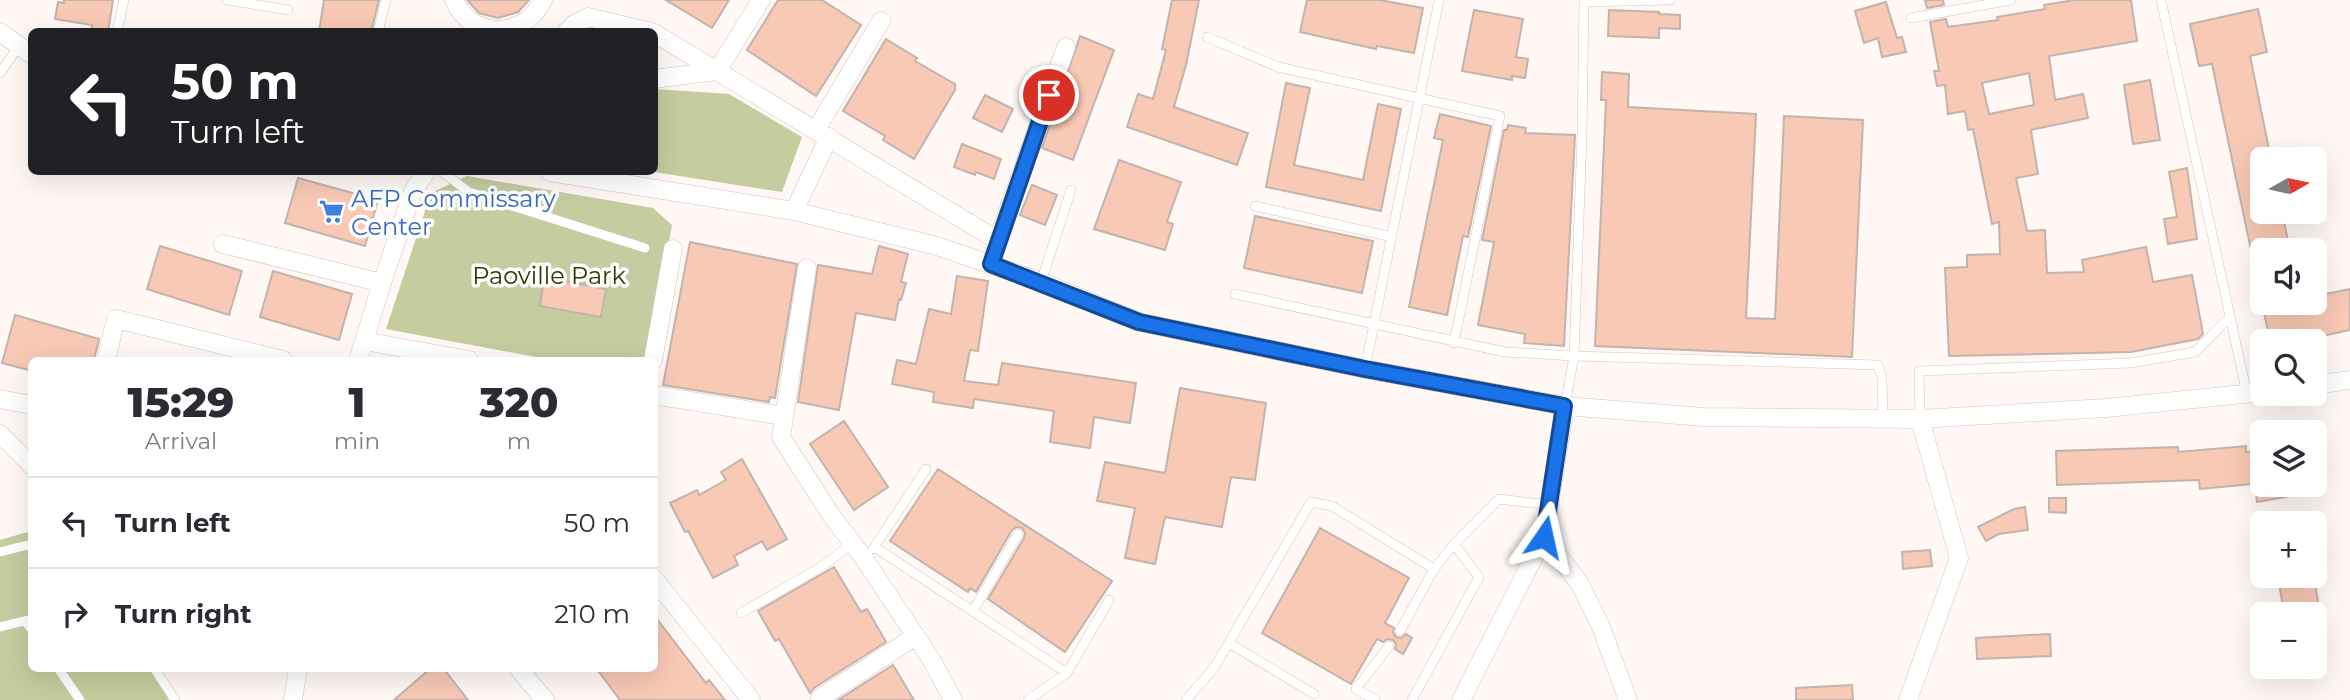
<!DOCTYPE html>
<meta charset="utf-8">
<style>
:root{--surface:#fff;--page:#f2f2f3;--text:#2b2b33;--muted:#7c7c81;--line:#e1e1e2}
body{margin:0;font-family:Montserrat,sans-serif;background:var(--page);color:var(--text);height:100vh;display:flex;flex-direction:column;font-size:26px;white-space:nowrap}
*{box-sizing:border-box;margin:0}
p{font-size:23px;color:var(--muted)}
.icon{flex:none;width:38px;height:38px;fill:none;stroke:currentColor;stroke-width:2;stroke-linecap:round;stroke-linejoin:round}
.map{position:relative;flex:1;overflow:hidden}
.panel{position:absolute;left:28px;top:357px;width:630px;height:315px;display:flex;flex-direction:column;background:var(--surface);border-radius:10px;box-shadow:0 7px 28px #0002}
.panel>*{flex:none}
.hud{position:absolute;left:28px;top:28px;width:630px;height:147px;border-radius:10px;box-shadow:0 7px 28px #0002;background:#202124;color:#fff;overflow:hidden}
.needle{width:46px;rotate:81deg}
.tools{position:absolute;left:2250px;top:147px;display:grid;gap:14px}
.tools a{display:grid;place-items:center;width:77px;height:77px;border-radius:10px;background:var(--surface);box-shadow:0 7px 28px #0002;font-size:35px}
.pin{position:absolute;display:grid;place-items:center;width:60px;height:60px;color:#fff;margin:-30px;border:4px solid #fff;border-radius:50%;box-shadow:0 2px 7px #0007}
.me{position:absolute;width:77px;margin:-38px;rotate:11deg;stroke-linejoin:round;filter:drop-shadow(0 0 5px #0008)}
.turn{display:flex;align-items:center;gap:24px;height:147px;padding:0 28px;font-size:32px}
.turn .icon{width:91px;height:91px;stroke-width:2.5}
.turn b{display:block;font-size:49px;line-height:60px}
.eta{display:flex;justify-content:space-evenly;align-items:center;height:119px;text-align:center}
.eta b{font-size:42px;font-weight:800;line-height:49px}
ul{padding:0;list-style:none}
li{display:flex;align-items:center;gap:21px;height:91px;padding:0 28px;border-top:2px solid var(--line)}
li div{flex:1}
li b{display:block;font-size:26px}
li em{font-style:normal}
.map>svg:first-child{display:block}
.green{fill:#c5cc9f}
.building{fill:#f8c9b5;stroke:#c3b3ac;stroke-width:2;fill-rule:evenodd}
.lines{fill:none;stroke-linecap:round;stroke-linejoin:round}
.lane-casing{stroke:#d3c3bc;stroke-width:10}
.street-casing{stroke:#d3c3bc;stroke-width:19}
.lane{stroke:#fff;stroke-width:9}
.street{stroke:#fff;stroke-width:18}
.route-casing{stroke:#114b97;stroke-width:18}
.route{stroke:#1a73e8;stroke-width:12}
.labels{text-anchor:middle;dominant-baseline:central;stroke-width:7;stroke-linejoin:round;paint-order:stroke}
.shop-label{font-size:24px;fill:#366cbe;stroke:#fff;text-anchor:start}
.park-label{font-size:24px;fill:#323700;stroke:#fff}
</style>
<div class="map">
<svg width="2350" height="700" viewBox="0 0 2350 700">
<rect width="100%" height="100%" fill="#fff8f5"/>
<path class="green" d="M 655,89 L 729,94 L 802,137 L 782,192 L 654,172 Z
M 467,176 L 653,208 L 672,225 L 648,360 L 552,360 L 386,329 L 431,193 Z
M 31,531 L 32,668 L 158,669 L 179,700 L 0,700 L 0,540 Z"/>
<path class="building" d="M 64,0 L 113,0 L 108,32 L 91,32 L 92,25 L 55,19 L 58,2 L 64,3 Z
M 324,0 L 379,0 L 371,32 L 319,32 Z
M 467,0 L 529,0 L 518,12 L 498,18 L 479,13 Z
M 666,0 L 729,0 L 712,28 Z
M 778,0 L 822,0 L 861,25 L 816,96 L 747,50 Z
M 1172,0 L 1199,0 L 1186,65 L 1174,107 L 1248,133 L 1237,165 L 1127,127 L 1138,94 L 1153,99 L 1166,50 L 1162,49 Z
M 1307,0 L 1380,0 L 1423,8 L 1414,53 L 1377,46 L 1376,49 L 1300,32 Z
M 1925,0 L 1943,0 L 1944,5 L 1927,8 Z
M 2074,0 L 2131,0 L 2137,41 L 2049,56 L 2055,100 L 2083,94 L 2088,118 L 2031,130 L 2038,174 L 2016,178 L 2027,231 L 2045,230 L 2047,273 L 2084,272 L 2082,260 L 2146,247 L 2153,282 L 2192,275 L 2203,334 L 2198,339 L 2131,352 L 1949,356 L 1945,268 L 1967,267 L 1967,255 L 2000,254 L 1999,222 L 1992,224 L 1973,129 L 1968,130 L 1965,111 L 1948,114 L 1945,85 L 1937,86 L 1934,71 L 1939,71 L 1930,22 L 1946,19 L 1948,27 L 1998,20 L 1997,17 L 2045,9 L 2044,5 ZM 2029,73 L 2034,105 L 1989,114 L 1982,83 Z
M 1886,2 L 1897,38 L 1902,37 L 1906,52 L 1882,57 L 1878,38 L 1864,43 L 1855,11 Z
M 2258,9 L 2267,52 L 2250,56 L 2271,159 L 2263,159 L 2263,212 L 2282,212 L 2290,250 L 2251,250 L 2212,64 L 2199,66 L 2190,24 Z
M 1474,10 L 1523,19 L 1516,57 L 1528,59 L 1525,78 L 1512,76 L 1512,80 L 1462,71 Z
M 1609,10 L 1659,12 L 1659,14 L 1680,15 L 1680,29 L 1659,28 L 1659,38 L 1608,36 Z
M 1080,36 L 1114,50 L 1073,160 L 1042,148 Z
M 886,39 L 917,58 L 915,61 L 955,84 L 955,90 L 914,159 L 883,140 L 885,136 L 843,111 Z
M 1602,72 L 1629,74 L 1628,107 L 1756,114 L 1746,318 L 1775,319 L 1784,116 L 1863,120 L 1852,357 L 1595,346 L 1606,100 L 1601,100 Z
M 2150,80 L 2160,140 L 2133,144 L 2124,85 Z
M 1286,83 L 1310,88 L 1294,165 L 1363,180 L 1378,104 L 1401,109 L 1381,211 L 1266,187 Z
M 985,95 L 1013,109 L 1002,132 L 973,118 Z
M 1440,114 L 1491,126 L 1468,237 L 1463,236 L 1447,315 L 1409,307 L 1443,140 L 1434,138 Z
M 1508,125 L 1526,128 L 1525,133 L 1575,135 L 1564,346 L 1524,343 L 1525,334 L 1478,325 L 1494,242 L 1482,240 L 1504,130 L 1507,130 Z
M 962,144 L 1001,159 L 994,179 L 976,172 L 975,175 L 954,167 Z
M 1119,160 L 1181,182 L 1167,222 L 1173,224 L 1165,250 L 1094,229 Z
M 2187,168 L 2197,239 L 2168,244 L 2164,219 L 2177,217 L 2169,172 Z
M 298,178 L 378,200 L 365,246 L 285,223 Z
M 1032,185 L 1057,195 L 1045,225 L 1020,215 Z
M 1255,216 L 1373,241 L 1362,293 L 1244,268 Z
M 690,242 L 797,264 L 775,398 L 770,397 L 769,402 L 663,385 Z
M 160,246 L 242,271 L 229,315 L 147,289 Z
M 879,246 L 908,254 L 901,282 L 906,283 L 901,300 L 899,299 L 895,320 L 856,313 L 839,410 L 798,402 L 818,265 L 872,274 Z
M 273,271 L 352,294 L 339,340 L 260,317 Z
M 957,276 L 988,281 L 978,351 L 970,350 L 964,381 L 998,385 L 1002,363 L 1136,383 L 1130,423 L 1094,417 L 1090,448 L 1050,442 L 1054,411 L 974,399 L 973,408 L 933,402 L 934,392 L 892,384 L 897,360 L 916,364 L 929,309 L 951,314 Z
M 544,278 L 606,289 L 601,317 L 540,306 Z
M 2350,289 L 2350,330 L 2299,341 L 2270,341 L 2262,303 L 2315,303 L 2315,296 Z
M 15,315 L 99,339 L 94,360 L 32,360 L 32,371 L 2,363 Z
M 1180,388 L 1266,403 L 1255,480 L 1231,477 L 1222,527 L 1165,517 L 1155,564 L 1125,558 L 1135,508 L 1097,501 L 1105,462 L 1165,473 Z
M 844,421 L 888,487 L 854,510 L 810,444 Z
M 2246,446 L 2246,452 L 2263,450 L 2263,483 L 2200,489 L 2199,480 L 2057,485 L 2056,451 L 2178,447 L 2178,452 Z
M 742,459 L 787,539 L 767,550 L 762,541 L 734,556 L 738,565 L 713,578 L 688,531 L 685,532 L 670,503 L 697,490 L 699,495 L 726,480 L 721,472 Z
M 938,469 L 1112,581 L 1065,652 L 988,599 L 1024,538 L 1025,533 L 1022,528 L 1017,527 L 1012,530 L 976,592 L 970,588 L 968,592 L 890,541 Z
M 2255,485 L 2306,485 L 2307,493 L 2257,502 Z
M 2049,498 L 2066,498 L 2066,513 L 2049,512 Z
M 2025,507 L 2028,530 L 1999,534 L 1986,541 L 1978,527 L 2014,509 Z
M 1320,528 L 1409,578 L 1385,623 L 1394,628 L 1393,632 L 1396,637 L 1401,638 L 1406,634 L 1412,638 L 1403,654 L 1395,649 L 1396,644 L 1393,640 L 1387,639 L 1383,642 L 1377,639 L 1351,684 L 1262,633 Z
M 1930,550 L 1932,566 L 1903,569 L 1902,552 Z
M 834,567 L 861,612 L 867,609 L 886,642 L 814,688 L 810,693 L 779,639 L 775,641 L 758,611 Z
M 2278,576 L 2314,576 L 2320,614 L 2284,614 Z
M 654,615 L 706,683 L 709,680 L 725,700 L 620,700 L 596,668 L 654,668 Z
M 2050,634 L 2051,656 L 1977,659 L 1976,638 Z
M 893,665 L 914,700 L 838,700 Z
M 431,668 L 443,668 L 468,700 L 394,700 Z
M 1852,685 L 1853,700 L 1796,700 L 1796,688 Z"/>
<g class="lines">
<defs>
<path id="lane" d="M 227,0 L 288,10
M 2161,0 L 2247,394
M 1584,2 L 1670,0
M 1911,18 L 2011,0
M 117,32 L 124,0
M 378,32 L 386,0
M 1207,37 L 1278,67 L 1500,116 L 1454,343
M 0,73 L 19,46
M 442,172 L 469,192 L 645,248
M 1255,206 L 1392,237
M 1041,282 L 1071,190
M 1235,294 L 1505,352 L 1574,356 L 1878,365 L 1882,377 L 1883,419
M 1365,369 L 1439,0
M 1565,406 L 1574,356 L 1582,135 L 1584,0
M 1920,419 L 1919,371 L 2130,363 L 2195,352 L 2230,317
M 876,548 L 1067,673
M 873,549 L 926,469
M 0,552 L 32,544
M 973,611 L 1018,534
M 741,613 L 818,569 L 852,544
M 25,621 L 32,630
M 0,627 L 32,619
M 1400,631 L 1434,569 L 1454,544 L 1499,499 L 1550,505
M 1229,643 L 1314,694
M 58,668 L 80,700
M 154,668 L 175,700
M 1028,700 L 1067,673 L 1109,600
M 1186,700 L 1214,668 L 1311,502 L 1332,506 L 1434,569
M 1375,700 L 1356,689 L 1389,646
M 1412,700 L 1479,577 L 1454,544"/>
<path id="street" d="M 454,0 C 471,40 525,39 543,0
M 0,32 L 32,55
M 566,32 L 573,25 L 588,17 L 652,32
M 654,33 L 997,240
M 654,79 L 717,71 L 761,0
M 816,130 L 881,21
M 550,172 L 794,211 L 937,246 L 1047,284 L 1139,322 L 1365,369 L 1565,406 L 1704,417 L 1920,419 L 2106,408 L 2263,392
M 794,211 L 829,137
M 223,244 L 382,283
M 995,248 L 1066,47
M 807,268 L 781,437 L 831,515 L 863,557 L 931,659 L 953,700
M 364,341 L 469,360
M 106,360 L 116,319 L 283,360
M 358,360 L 382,283 L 413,191 L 426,172
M 653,360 L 673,249
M 2315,385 L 2350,380
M 654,395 L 783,416
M 0,399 L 32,405
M 1565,406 L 1544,537 L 1580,584 L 1601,627 L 1628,700
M 0,434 L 32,466
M 654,579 L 751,700
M 518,668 L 545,700
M 820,698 L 916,636
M 293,700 L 298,668
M 1461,700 L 1544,537
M 1908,700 L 1959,558 L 1920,419"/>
</defs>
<use href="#lane" class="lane-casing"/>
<use href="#street" class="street-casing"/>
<use href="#lane" class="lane"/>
<use href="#street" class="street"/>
</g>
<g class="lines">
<defs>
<path id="route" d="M 1049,95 L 991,264 L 1139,322 L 1365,369 L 1564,406 L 1544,537"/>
</defs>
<use href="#route" class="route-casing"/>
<use href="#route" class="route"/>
</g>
<defs>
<symbol id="supermarket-bare" viewBox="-9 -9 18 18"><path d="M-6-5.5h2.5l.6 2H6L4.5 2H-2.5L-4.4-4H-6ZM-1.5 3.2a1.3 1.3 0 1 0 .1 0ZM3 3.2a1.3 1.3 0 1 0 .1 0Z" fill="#3f7fe0" stroke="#fff" stroke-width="2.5" paint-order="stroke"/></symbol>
</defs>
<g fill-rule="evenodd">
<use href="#supermarket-bare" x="314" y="194" width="35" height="35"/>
</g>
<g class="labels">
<g class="shop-label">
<text x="351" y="198">AFP Commissary<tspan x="351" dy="28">Center</tspan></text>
</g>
<g class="park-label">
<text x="549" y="275">Paoville Park</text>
</g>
</g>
</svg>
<div class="tools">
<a><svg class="needle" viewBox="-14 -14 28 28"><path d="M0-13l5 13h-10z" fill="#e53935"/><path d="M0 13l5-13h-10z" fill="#7c7c81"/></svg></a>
<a><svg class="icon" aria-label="sound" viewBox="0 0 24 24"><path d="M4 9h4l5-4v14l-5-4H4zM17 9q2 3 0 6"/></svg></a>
<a><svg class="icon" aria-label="search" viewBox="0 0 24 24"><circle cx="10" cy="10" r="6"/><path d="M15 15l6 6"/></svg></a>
<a><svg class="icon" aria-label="layers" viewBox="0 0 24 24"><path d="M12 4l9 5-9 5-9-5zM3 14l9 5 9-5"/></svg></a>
<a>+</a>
<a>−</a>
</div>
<div class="pin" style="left:1049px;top:95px;background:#d93025"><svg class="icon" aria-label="arrive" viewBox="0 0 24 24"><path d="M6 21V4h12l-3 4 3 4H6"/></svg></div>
<svg class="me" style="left:1544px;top:537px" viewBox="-20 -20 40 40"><path d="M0-17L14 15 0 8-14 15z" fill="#1a73e8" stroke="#fff" stroke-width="4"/></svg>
<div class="hud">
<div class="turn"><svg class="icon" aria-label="left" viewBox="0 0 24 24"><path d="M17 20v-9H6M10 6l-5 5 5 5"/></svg><div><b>50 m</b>Turn left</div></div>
</div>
<section class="panel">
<div class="eta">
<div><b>15:29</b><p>Arrival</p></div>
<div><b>1</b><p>min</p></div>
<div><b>320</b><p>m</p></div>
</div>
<ul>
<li><svg class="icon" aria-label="left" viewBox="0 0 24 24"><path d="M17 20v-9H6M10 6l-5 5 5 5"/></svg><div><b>Turn left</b></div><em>50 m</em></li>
<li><svg class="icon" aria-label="right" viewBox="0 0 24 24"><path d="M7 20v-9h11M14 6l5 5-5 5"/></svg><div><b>Turn right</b></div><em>210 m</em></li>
</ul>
</section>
</div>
